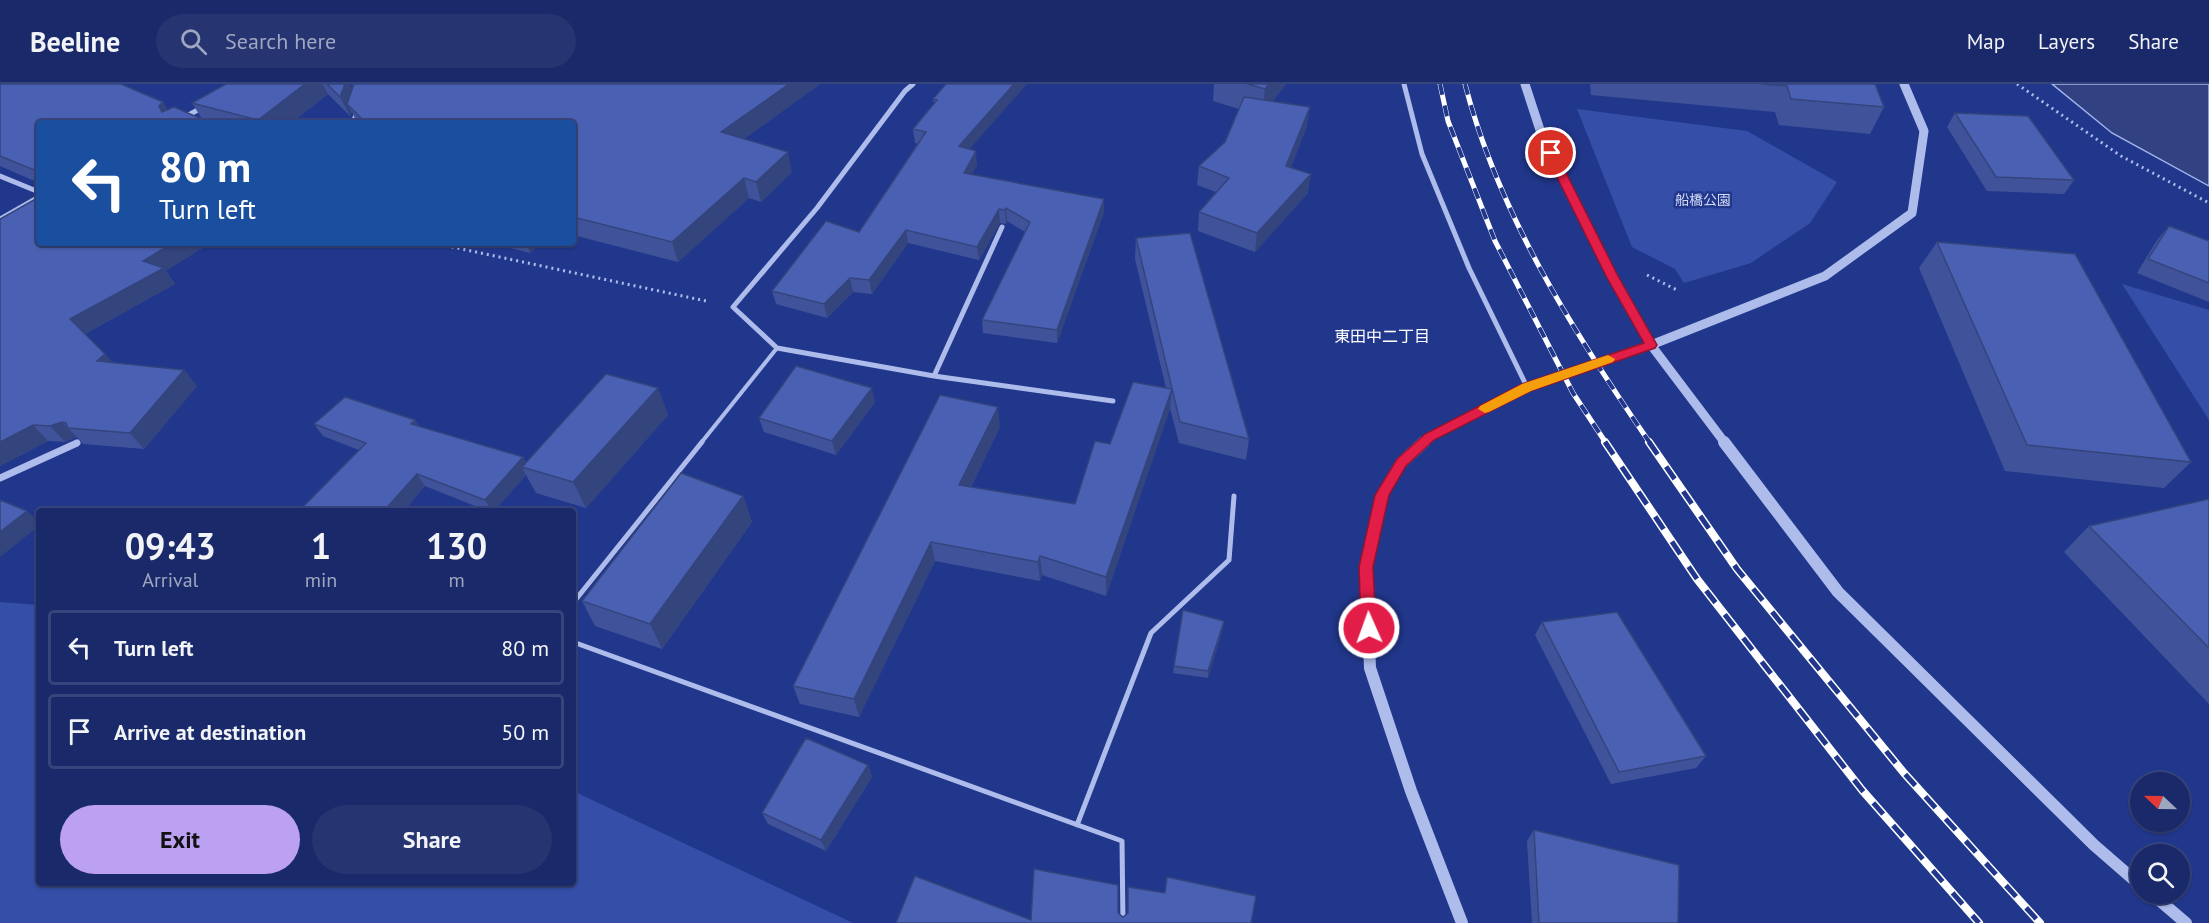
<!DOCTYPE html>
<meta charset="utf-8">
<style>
:root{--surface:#192969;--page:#263571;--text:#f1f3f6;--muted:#9fa6c0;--line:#37457d;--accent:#bca0f2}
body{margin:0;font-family:"PT Sans","Noto Sans JP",sans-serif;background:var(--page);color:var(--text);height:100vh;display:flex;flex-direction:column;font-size:22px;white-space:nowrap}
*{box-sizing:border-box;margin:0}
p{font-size:20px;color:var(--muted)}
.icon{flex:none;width:33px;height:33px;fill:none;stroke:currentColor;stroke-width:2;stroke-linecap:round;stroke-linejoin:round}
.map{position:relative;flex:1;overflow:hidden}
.drawer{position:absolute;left:36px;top:424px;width:540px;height:378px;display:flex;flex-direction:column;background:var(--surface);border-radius:6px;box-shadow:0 2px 4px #0004,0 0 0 2px var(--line)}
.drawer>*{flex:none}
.guide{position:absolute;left:36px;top:36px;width:540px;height:126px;border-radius:6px;box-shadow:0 2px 4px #0004,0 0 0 2px var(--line);background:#1a4fa0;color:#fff;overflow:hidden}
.needle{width:39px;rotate:292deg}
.controls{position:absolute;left:2130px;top:688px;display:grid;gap:12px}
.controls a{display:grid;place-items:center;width:60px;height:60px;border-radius:50%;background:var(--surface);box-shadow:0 2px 4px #0004,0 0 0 2px var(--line);font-size:30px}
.pin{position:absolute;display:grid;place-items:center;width:51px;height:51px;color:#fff;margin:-26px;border:3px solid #fff;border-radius:50%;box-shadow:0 2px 6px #0007}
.me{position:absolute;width:66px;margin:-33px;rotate:358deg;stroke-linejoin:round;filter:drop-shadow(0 0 4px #0008)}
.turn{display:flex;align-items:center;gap:21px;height:126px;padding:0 24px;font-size:27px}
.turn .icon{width:78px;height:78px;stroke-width:2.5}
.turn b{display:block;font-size:42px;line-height:51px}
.eta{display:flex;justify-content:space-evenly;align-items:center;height:102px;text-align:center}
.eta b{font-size:36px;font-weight:600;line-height:42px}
.cta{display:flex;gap:12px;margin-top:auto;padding:12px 24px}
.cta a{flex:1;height:69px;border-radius:36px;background:var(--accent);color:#111;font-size:24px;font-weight:600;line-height:69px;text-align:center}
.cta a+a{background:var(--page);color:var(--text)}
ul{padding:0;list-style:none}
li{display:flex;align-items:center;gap:18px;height:75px;margin:0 12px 9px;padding:0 12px;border:3px solid var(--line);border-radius:6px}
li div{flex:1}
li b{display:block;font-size:22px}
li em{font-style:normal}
header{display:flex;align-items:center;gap:36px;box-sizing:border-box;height:84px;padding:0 30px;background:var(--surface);border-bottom:2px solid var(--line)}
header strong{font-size:28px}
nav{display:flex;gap:33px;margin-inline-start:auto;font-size:21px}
.search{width:420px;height:54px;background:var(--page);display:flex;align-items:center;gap:15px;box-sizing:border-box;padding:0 21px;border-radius:33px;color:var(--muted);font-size:22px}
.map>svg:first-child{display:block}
.green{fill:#354fa9}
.water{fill:#314181;stroke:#a2b4ed;stroke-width:1.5}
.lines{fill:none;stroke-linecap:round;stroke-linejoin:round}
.path{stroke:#aebceb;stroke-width:3;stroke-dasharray:2 4;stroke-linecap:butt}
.service-far1{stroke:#aebceb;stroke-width:4}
.service{stroke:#aebceb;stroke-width:5}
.minor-far1{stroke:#aebceb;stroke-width:5}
.minor{stroke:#aebceb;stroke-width:7}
.tertiary-far1{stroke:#aebceb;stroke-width:9}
.tertiary{stroke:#aebceb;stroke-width:12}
.rail-far1-casing{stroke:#fff;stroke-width:5}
.rail-casing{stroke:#fff;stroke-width:8}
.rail-far1{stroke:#21378c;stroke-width:4;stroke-dasharray:11;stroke-linecap:butt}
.rail{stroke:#21378c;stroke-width:5;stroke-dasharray:15;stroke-linecap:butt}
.wall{fill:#40539a}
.shaded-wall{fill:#34447d}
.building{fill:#4a61b3;stroke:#34447d;stroke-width:1.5}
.route{fill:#e11d48;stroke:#92132f;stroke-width:1.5}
.slow{fill:#f59e0b}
.labels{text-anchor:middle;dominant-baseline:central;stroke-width:5;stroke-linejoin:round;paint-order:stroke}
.far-park-label{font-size:14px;fill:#d3dbf8;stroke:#21378c}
.neighbourhood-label{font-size:16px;fill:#fff;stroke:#21378c}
</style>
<header>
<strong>Beeline</strong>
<div class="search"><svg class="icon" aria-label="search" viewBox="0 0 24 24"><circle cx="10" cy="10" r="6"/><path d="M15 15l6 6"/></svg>Search here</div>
<nav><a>Map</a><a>Layers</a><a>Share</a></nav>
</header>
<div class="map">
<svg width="2209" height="839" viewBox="0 0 2209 839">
<rect width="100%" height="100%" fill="#21378c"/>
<path class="green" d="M 1577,25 L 1747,47 L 1837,98 L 1810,139 L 1751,179 L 1684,199 L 1675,185 L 1632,163 Z
M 2122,200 L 2209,226 L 2209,336 Z
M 0,518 L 39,521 L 39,800 L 573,800 L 573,707 L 853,839 L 0,839 Z"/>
<path class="water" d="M 2052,0 L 2209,0 L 2209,102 L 2112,49 Z"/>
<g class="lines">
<path class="path" d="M 2017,0 L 2121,72 L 2209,119
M 434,159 L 706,217
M 1647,191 L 1679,207"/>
<path class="service-far1" d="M 701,359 L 777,264"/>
<path class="service" d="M 573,519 L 702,358
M 573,558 L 1122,757 L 1123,839
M 1077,741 L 1151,549 L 1229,476 L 1234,412"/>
<path class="minor-far1" d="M 913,0 L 905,7 L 817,124 L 733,223 L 777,264 L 934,292 L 1113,317
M 1404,0 L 1422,70 L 1469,184 L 1527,303
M 174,39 L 203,23
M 353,39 L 357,28
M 0,92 L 39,108
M 0,135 L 39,113
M 934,292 L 1002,143"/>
<path class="minor" d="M 0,394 L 77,359"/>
<path class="tertiary-far1" d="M 1525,0 L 1541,49 L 1612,192 L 1651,261 L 1725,359
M 1422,359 L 1429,353 L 1527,303 L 1651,261 L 1825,192 L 1912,129 L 1924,47 L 1904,0"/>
<path class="tertiary" d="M 1424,358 L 1401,379 L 1382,411 L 1366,483 L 1370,584 L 1411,707 L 1462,839
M 1724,358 L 1838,508 L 2094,761 L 2140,801
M 2152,810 L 2186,839"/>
<defs>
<path id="rail-far1" d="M 1440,0 L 1448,37 L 1495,157 L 1573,309 L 1606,359
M 1465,0 C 1499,131 1574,249 1650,359"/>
<path id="rail" d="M 1605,358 L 1697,495 L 1862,706 L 1979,839
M 1649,358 L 1737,485 L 1904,689 L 2040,839"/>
</defs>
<use href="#rail-far1" class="rail-far1-casing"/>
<use href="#rail" class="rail-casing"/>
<use href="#rail-far1" class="rail-far1"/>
<use href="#rail" class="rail"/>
</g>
<path class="wall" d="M 0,0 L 163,18 L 167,25 L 202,35 L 192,19 L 226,0 L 350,0 L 352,5 L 353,1 L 351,0 L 820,0 L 744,55 L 792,88 L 761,118 L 749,114 L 678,178 L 573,151 L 573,39 L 357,39 L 352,28 L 350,32 L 328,10 L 291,39 L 39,39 L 39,99 L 0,82 Z
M 946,0 L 969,66 L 977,81 L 971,91 L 1104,128 L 1057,259 L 983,249 L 982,236 L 1025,148 L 1007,137 L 1006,140 L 1000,139 L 979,176 L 908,159 L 872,210 L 853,208 L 827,234 L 776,220 L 772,207 L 859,148 L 919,60 L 915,59 L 913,45 L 934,20 L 933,15 Z
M 1214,0 L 1286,0 L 1273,17 L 1307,42 L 1291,83 L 1308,109 L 1255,168 L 1198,147 L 1199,128 L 1216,108 L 1197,101 L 1199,82 L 1225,58 L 1239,25 L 1213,17 Z
M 1590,0 L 1875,0 L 1884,23 L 1870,50 L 1779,41 L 1775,28 L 1591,11 Z
M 1955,29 L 2074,96 L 2064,110 L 1987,107 L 1947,43 Z
M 0,135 L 166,187 L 175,200 L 85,250 L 113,279 L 184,286 L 197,302 L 144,365 L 83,360 L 77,353 L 65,358 L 48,357 L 0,382 Z
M 2169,142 L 2209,157 L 2209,218 L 2137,189 L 2157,156 Z
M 1136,154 L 1249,355 L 1246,376 L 1179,359 L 1170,324 L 1106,512 L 1042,491 L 1040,497 L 935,477 L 859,633 L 800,620 L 793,602 L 1000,343 L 971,403 L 1075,420 L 1110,360 L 1166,304 L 1135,175 Z
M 1937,158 L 2191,378 L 2164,404 L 2005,387 L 1919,184 Z
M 492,159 L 541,159 L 530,169 Z
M 658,304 L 668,331 L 586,424 L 536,409 L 526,391 L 493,428 L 490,428 L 425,402 L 403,428 L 298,428 L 359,366 L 323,352 L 314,340 L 415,336 L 419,342 L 523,373 L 526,378 Z
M 875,318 L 836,371 L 764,348 L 759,334 Z
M 743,412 L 752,438 L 662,565 L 595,542 L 582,517 Z
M 2209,415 L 2209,620 L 2064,468 L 2089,442 Z
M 1224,537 L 1223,544 L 1208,594 L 1173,589 L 1174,582 Z
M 1542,538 L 1706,672 L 1696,684 L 1611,700 L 1535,551 Z
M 868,681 L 872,693 L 826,767 L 768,740 L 762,729 Z
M 1534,746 L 1678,839 L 1532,839 L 1527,757 Z"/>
<path class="shaded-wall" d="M 305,0 L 323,0 L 328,10 L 291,39 L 260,39 L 258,36 Z
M 345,0 L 350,0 L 357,14 L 347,20 L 352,28 L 350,32 L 340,13 Z
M 789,0 L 820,0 L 726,68 L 721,48 Z
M 1014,0 L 1027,0 L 960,76 L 959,62 Z
M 1269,0 L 1286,0 L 1262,31 L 1265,5 Z
M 163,18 L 173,34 L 170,39 L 159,22 Z
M 1310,23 L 1307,42 L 1284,101 L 1286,82 Z
M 976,67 L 977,81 L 965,103 L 964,89 Z
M 788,68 L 792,88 L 761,118 L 756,98 Z
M 1311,90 L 1308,109 L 1255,168 L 1257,149 Z
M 744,94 L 749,114 L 678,178 L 672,158 Z
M 1104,115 L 1104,128 L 1057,259 L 1057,246 Z
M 1006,124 L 1007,137 L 1006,140 L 1005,126 Z
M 999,125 L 1000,139 L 979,176 L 977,163 Z
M 906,146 L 908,159 L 872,210 L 869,196 Z
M 173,159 L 211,159 L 166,187 L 175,200 L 83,251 L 70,235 L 143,177 Z
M 526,159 L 541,159 L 530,169 Z
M 850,194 L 853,208 L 827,234 L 824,220 Z
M 105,270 L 119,286 L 97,277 Z
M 184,286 L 197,302 L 144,365 L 130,349 Z
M 658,304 L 668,331 L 586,424 L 573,398 Z
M 872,304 L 875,318 L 836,371 L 832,357 Z
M 1172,305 L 1170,325 L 1106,512 L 1106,493 Z
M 998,323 L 1000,343 L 962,421 L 959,401 Z
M 415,336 L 423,348 L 411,340 Z
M 62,338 L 77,353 L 65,358 L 50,342 Z
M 33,341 L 48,357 L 0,382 L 0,358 Z
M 523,373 L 530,385 L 522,383 L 526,391 L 493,428 L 492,428 L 485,416 Z
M 417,390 L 425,402 L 403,428 L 383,428 Z
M 743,412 L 752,438 L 662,565 L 650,540 Z
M 27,427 L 39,438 L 39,442 L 0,473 L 0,448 Z
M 931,458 L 935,477 L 859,633 L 854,615 Z
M 1040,472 L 1042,491 L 1040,497 L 1038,478 Z
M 1224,537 L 1223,544 L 1208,594 L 1208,587 Z
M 868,681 L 872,693 L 826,767 L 821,756 Z"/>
<path class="building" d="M 0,0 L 121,0 L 163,18 L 159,22 L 162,28 L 174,23 L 211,39 L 39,39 L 39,88 L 0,72 Z
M 226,0 L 305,0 L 258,36 L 192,19 Z
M 327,0 L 345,0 L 340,13 Z
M 354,0 L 789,0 L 721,48 L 788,68 L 756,98 L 744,94 L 672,158 L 573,133 L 573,39 L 366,39 L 347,20 Z
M 946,0 L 1014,0 L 959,62 L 976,67 L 964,89 L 1104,115 L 1057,246 L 982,236 L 1030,138 L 1006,124 L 1005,126 L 999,125 L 977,163 L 906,146 L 869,196 L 850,194 L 824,220 L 772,207 L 826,137 L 859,148 L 926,48 L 913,45 L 937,16 L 933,15 Z
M 1247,0 L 1269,0 L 1265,5 Z
M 1761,0 L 1875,0 L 1884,23 L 1791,15 L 1787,2 Z
M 1244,13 L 1310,23 L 1286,82 L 1311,90 L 1257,149 L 1199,128 L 1229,94 L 1199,82 L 1225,58 Z
M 1955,29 L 2028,32 L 2074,96 L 1996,93 Z
M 39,113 L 39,159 L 173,159 L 143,177 L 164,184 L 70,235 L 105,270 L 97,277 L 184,286 L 130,349 L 68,344 L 66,339 L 62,338 L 50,342 L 33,341 L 0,358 L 0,135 Z
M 2169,142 L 2209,157 L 2209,199 L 2148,175 Z
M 1190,149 L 1249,355 L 1180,338 L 1136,154 Z
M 1937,158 L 2075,170 L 2191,378 L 2027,361 Z
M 796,282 L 872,304 L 832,357 L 759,334 Z
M 606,290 L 658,304 L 573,398 L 522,383 Z
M 1133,298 L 1172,305 L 1106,493 L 1040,472 L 1038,478 L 931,458 L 854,615 L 793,602 L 940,311 L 998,323 L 959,401 L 1075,420 L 1095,357 L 1110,360 Z
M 345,313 L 415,336 L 411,340 L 523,373 L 485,416 L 417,390 L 383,428 L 298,428 L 366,359 L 314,340 Z
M 681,389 L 743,412 L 650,540 L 582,517 Z
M 2209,415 L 2209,564 L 2089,442 Z
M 0,416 L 27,427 L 0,448 Z
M 1183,526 L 1224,537 L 1208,587 L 1174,582 Z
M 1617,528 L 1706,672 L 1619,688 L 1542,538 Z
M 806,654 L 868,681 L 821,756 L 762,729 Z
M 1534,746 L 1679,781 L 1678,839 L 1539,839 Z
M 1034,785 L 1118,801 L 1118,829 L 1123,833 L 1128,829 L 1128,803 L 1165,809 L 1167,793 L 1256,812 L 1251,839 L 896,839 L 915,792 L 1031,836 Z"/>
<path class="route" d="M 1551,66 L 1556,69 L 1618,192 L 1657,261 L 1655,264 L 1531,307 L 1434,356 L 1406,382 L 1389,411 L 1373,483 L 1376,544 L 1374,548 L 1369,550 L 1364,548 L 1361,544 L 1359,483 L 1375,411 L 1397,375 L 1425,350 L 1522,300 L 1644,259 L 1606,192 L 1545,69 Z"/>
<path class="slow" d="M 1608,271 L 1615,275 L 1613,278 L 1531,307 L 1489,328 L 1485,329 L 1478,325 L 1480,322 L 1522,300 Z"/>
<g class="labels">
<g class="far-park-label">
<text x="1703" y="116">船橋公園</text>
</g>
<g class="neighbourhood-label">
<text x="1382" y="252">東田中二丁目</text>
</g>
</g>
</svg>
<div class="controls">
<a><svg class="needle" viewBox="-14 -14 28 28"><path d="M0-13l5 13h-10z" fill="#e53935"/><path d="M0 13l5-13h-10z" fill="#9fa6c0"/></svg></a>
<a><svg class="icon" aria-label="search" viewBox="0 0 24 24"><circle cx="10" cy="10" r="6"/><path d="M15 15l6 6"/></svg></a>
</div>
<div class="pin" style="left:1551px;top:69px;background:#d93025"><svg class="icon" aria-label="arrive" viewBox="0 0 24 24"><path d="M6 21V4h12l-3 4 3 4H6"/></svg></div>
<svg class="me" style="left:1369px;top:544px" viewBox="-20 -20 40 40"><circle r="17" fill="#e11d48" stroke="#fff" stroke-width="3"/><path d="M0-11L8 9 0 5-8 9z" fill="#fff"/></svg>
<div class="guide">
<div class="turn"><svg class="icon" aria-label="left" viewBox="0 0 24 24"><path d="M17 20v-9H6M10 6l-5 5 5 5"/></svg><div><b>80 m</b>Turn left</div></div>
</div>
<section class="drawer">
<div class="eta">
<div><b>09:43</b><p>Arrival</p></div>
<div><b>1</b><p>min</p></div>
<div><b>130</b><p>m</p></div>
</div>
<ul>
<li><svg class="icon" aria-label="left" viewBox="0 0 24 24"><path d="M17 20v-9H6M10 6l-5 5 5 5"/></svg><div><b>Turn left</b></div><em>80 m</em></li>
<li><svg class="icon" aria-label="arrive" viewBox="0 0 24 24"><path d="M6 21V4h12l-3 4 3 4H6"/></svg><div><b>Arrive at destination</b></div><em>50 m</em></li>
</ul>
<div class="cta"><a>Exit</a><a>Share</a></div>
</section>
</div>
